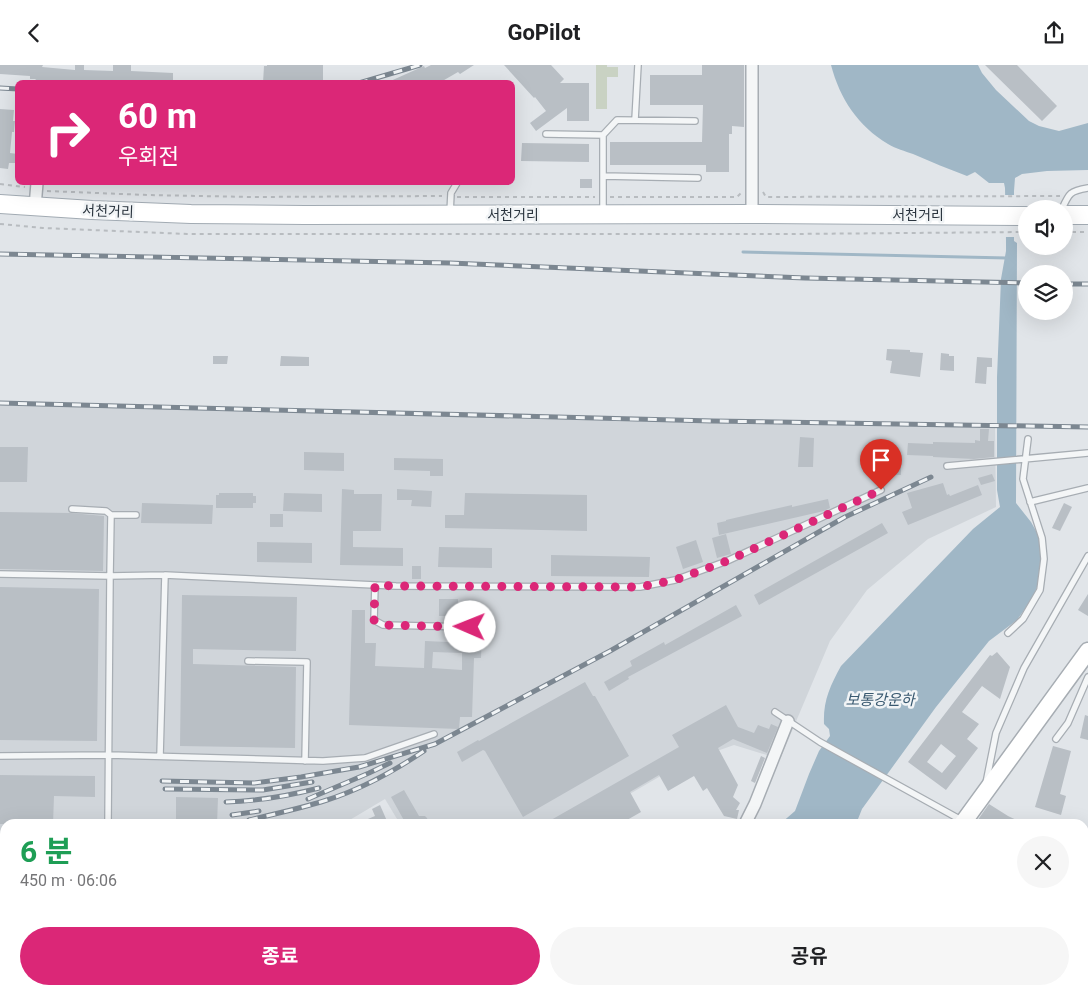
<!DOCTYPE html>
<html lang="ko">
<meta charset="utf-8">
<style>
:root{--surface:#fff;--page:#f6f6f6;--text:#202124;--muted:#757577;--accent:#db2777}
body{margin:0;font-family:Roboto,"Noto Sans KR",sans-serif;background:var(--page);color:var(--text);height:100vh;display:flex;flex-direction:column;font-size:19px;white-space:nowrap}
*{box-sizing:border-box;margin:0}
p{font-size:16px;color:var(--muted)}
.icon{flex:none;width:28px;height:28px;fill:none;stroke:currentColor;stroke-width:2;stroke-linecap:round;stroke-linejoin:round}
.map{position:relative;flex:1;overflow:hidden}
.sheet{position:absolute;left:0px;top:754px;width:1089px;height:176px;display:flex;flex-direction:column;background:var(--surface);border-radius:15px 15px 0 0;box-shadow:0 5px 20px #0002}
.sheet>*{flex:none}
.top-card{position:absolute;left:15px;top:15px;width:500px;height:105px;border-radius:8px;box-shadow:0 5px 20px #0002;background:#db2777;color:#fff;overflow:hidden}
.fabs{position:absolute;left:1018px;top:135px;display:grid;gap:10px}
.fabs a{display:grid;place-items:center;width:55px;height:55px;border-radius:50%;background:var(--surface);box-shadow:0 5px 20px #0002;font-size:25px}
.pin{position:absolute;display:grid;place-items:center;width:42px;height:42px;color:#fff;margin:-51px -21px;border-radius:50% 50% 50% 0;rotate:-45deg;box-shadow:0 0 5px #0007}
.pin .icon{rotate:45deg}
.me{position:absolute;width:55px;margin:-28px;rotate:271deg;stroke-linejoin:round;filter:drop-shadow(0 0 4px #0008)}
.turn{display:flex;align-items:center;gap:18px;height:105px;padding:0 20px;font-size:22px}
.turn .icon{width:65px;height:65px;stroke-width:2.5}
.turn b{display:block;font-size:35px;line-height:42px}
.round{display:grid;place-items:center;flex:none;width:52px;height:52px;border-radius:26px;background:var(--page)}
.overview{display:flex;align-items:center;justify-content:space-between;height:85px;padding:0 20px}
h1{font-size:30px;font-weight:700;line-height:38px;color:#1e9e55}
.button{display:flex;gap:10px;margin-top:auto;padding:10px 20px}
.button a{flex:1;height:58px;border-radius:30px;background:var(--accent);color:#fff;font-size:20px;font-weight:700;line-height:58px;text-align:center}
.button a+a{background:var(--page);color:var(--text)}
header{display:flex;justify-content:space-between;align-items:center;height:65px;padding:0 20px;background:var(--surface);font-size:22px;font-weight:700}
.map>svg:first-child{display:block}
.built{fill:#d0d5da}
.green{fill:#c9d2c3}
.water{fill:#a0b7c6}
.pier{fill:#e1e5e9}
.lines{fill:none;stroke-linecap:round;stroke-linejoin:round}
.stream{stroke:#a0b7c6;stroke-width:3}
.building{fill:#b9bfc5;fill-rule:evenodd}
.lane-casing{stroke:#a7adb3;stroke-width:8}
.street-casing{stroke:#a7adb3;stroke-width:14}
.secondary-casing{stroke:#a7adb3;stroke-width:19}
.primary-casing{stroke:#a2abb3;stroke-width:20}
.path{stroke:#b8bcc0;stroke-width:2;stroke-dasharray:4 4;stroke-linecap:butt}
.lane{stroke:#f4f6f7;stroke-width:5.5}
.street{stroke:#f4f6f7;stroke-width:11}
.secondary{stroke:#fff;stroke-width:16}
.primary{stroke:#fff;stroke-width:18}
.rail-casing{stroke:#7c8791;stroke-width:5}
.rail{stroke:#f1f4f6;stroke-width:3;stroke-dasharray:9;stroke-linecap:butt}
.route{stroke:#db2777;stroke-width:9;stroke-dasharray:0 16.2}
.labels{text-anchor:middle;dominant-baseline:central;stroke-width:5;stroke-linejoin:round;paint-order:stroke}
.street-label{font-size:14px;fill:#2b353f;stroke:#f1f4f6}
.water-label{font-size:15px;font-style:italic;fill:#395970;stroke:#f1f4f6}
</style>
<header><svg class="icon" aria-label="back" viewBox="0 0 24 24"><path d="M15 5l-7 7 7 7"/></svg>GoPilot<svg class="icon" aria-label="share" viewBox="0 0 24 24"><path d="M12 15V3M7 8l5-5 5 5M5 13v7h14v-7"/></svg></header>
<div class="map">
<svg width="1088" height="929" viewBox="0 0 1088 929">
<rect width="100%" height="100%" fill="#e1e5e9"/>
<path class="built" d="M 0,338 L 995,363 L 996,442 L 928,474 L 867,525 L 830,576 L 781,692 L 770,691 L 734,680 L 683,698 L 578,759 L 400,759 L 385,734 L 343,759 L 5,759 L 5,925 L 288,925 L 288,929 L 0,929 Z"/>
<path class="green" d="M 596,0 L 607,0 L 607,2 L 618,2 L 618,12 L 607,12 L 607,44 L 596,44 Z
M 1088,882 L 1088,929 L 1067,929 L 1066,925 L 1084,925 L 1084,886 Z"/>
<path class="water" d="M 831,0 L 978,0 L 982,8 L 996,25 L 1029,56 L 1039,61 L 1059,66 L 1088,58 L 1088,105 L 1047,106 L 1022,109 L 1015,113 L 1014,126 L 1014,176 L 1017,178 L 1016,438 L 1031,457 L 1040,473 L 1042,486 L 1039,517 L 1032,534 L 1017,555 L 989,576 L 936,642 L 862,744 L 856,759 L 780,759 L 795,746 L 809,709 L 819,686 L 830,671 L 829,664 L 824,659 C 823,636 830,621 841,601 L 973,464 L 1000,442 L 997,425 L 997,312 L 1001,214 L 1006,186 L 1006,175 L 1005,123 L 1004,118 L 989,118 L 975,107 L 967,111 C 949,104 931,97 913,89 C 905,86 896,84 888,79 C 858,61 840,34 831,0 Z
M 727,925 L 781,925 L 779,929 L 725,929 Z
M 797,925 L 853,925 L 851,929 L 795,929 Z"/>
<path class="pier" d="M 1003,130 L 1016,130 L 1016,172 L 1003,172 Z"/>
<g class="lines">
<path class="stream" d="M 743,187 L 1007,193"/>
</g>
<path class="building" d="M 0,0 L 43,0 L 42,2 L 75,5 L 75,0 L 84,0 L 84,5 L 113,6 L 113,0 L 131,0 L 131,6 L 173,8 L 173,18 L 44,18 L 39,17 L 35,14 L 30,14 L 30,11 L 0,9 Z
M 267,0 L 323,0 L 323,18 L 263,18 L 264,1 L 267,1 Z
M 431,0 L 474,0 L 460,9 L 458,7 L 439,18 L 386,18 L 424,1 L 425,3 Z
M 504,0 L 551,0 L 564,14 L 560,18 L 589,18 L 589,56 L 567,56 L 567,43 L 536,66 L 530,58 L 546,46 L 535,32 L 534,33 Z
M 702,0 L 744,0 L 744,62 L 732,61 L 732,69 L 729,69 L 729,107 L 706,107 L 706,100 L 610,100 L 610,77 L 702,77 L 703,40 L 650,40 L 650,10 L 702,10 Z
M 985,0 L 1017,0 L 1057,41 L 1042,56 Z
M 0,44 L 14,45 L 13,56 L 15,56 L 14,67 L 12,67 L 10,88 L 18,89 L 18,98 L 9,98 L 8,104 L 0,103 Z
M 522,78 L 589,79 L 589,97 L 521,96 Z
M 580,114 L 592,114 L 592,123 L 580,123 Z
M 887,284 L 910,285 L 910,287 L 923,288 L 920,312 L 890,308 L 892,296 L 886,295 Z
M 941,288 L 949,289 L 949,291 L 954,291 L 954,306 L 940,305 Z
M 213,291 L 228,291 L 227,299 L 213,299 Z
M 281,291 L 309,292 L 309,301 L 280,301 Z
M 977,292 L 992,293 L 992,302 L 987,302 L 986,319 L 975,318 Z
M 980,364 L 989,364 L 988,376 L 994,376 L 994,392 L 974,394 L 933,392 L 933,391 L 907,390 L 908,378 L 933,379 L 933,377 L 975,378 L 975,375 L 980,376 Z
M 800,372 L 814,373 L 813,402 L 798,402 Z
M 870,377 L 882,378 L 881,400 L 901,400 L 901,410 L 869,409 Z
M 0,382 L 28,382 L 27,417 L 0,417 Z
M 304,387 L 344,388 L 344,406 L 304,405 Z
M 394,393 L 443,394 L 443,411 L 430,411 L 430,406 L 394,405 Z
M 992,409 L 995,416 L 981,420 L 978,413 Z
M 943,418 L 947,430 L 949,429 L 950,431 L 978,420 L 982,430 L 908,460 L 902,447 L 912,443 L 907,428 Z
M 342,424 L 354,425 L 354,429 L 382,429 L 381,466 L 353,466 L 353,482 L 403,483 L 403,501 L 340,500 Z
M 397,424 L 432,426 L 431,442 L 411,441 L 412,435 L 397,435 Z
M 219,428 L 253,428 L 253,431 L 256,431 L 256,438 L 253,438 L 253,443 L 216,443 L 216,430 L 219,430 Z
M 284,428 L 322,429 L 322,447 L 283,446 Z
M 465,428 L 587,430 L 587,466 L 445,463 L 445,450 L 464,450 Z
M 828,434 L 830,443 L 824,446 L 719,470 L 717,458 L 726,456 L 726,455 L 792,440 L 792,442 Z
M 142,438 L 213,440 L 212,459 L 141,458 Z
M 1064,438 L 1072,442 L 1060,466 L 1052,463 Z
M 0,447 L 71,448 L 104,451 L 103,506 L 0,504 Z
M 270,449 L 283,449 L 283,462 L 270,462 Z
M 882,458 L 888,468 L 759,540 L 754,530 Z
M 726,469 L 731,489 L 717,493 L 712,473 Z
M 696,475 L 703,497 L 683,504 L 676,482 Z
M 257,477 L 312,478 L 312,498 L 257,497 Z
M 439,482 L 492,483 L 492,503 L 438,502 Z
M 551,490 L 650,492 L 649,512 L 551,511 Z
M 412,501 L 421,501 L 421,514 L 412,514 Z
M 0,522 L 99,524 L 97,676 L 0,675 Z
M 1088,529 L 1088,551 L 1078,545 Z
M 182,530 L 297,532 L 296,586 L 193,584 L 193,599 L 296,602 L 295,683 L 180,681 Z
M 439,534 L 458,534 L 458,538 L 472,539 L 472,551 L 439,551 Z
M 736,540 L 742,551 L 628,612 L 629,614 L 609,626 L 604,617 L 632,601 L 630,596 L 664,577 L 665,580 Z
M 352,545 L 365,545 L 365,578 L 376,578 L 375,601 L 424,603 L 425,576 L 471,578 L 471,566 L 482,566 L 481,593 L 474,593 L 472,652 L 460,652 L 459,664 L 349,660 ZM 433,587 L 462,588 L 462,605 L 432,603 Z
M 997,587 L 1010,602 L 1000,634 L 982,621 L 962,647 L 979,659 L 967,674 L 978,683 L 946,725 L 908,697 L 990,590 L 992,591 ZM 941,679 L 956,691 L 942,708 L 927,697 Z
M 585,617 L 593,631 L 595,631 L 629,691 L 523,752 L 485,686 L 483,685 L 462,697 L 457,687 L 478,675 L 479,676 Z
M 726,640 L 738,662 L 754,668 L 758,660 L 769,664 L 771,659 L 778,662 L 767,688 L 733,674 L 718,683 L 738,720 L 733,732 L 740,738 L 736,745 L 739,745 L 737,754 L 724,751 L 707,723 L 703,726 L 694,711 L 668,726 L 659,710 L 630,727 L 641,747 L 620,759 L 544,759 L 679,682 L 672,670 Z
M 1085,650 L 1088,651 L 1088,675 L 1080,673 Z
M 1053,681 L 1071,686 L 1060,729 L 1066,731 L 1061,750 L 1035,742 Z
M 761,691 L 765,693 L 755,718 L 751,716 Z
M 0,710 L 95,711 L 95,732 L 54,731 L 53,759 L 0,759 Z
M 404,725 L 419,751 L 425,751 L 427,753 L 429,759 L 406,759 L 391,732 Z
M 176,732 L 218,733 L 217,759 L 176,758 Z
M 989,739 L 1008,751 L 1025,759 L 975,759 Z
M 380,740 L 387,756 L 379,759 L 356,759 L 375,751 L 372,744 Z"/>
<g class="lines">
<defs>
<path id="lane" d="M 635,55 L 638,0
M 546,69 L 603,70
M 603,111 L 698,113
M 1062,144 C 1069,128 1070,126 1088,123
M 603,147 L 603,70 L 617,55 L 695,56
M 450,148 L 451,128 L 457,118
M 947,401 L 1088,388
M 1030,437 L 1088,423
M 72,444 L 106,446 L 111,450 L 136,450
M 0,509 L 110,511 L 165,510 L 396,521 L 640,522 L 675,515 L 727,496 L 881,425
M 375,520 L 374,555 L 383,560 L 470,562
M 1008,568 L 1023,554 L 1040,525 L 1044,494 L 1042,473 L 1023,414 L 1028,374
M 248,596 L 307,597 L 305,696
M 775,647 L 820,677 L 963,756
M 1056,674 L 1068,658 L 1088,612
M 0,691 L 109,690 L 323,696 L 365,693 L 434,669
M 160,691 L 165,510
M 986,718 L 996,668 L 1024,603 L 1088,491
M 108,759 L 110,511 L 111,450
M 94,929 L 94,925"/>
<path id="street" d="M 35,142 L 37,118
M 752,149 L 752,0
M 745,759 L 755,739 L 788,656
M 293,929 L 293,925
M 390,929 L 391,925
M 479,929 L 479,925
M 672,929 L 673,925"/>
<path id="secondary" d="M 962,759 L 1088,586
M 885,929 L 886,925"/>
<path id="primary" d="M 0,139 L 92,145 L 191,149 L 305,150 L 752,149 L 1026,151
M 1064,150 L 1088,150"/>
</defs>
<use href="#lane" class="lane-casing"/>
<use href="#street" class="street-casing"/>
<use href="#secondary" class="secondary-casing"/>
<use href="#primary" class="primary-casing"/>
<path class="path" d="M 0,119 L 25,122
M 47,126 L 147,130 L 253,132 L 442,131
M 763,127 L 766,132 L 1060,131
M 457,132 L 595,132
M 610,132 L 737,132 L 741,128
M 0,159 L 43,163 L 187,169 L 790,169 L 1026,167
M 1064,167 L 1088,167
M 789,929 L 791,925
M 859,929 L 860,925"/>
<use href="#lane" class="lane"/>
<use href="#street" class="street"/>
<use href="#secondary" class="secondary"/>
<use href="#primary" class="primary"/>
<defs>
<path id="rail" d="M 359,18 L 420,0
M 0,23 L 18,24
M 0,189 L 450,198 L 805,213 L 1026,218
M 1064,219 L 1088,219
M 0,338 L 713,356 L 1088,362
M 162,716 L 254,718 L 301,712 L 359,702 L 435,679 L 610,586 L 845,452 L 931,412
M 165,724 L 263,725 L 312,717
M 308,734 L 369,708 L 390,698
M 226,737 C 258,736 288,731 319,723
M 232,750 L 259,746
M 249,755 C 275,749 302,743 327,735 C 362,724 394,706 424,686"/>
</defs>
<use href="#rail" class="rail-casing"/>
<use href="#rail" class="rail"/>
</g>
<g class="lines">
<path class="route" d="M 470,562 L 383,560 L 374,555 L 375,520 L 396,521 L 640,522 L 675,515 L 727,496 L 881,425"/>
</g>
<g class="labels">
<g class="street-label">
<text transform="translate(108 146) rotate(2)">서천거리</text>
<text x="513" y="150">서천거리</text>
<text x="918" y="150">서천거리</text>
</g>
<g class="water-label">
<text x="880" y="635">보통강운하</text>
</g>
</g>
</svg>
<div class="fabs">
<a><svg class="icon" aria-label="sound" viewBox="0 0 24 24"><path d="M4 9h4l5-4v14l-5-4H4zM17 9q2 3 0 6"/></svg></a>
<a><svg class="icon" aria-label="layers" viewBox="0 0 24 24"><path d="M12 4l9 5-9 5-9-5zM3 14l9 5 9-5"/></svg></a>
</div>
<div class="pin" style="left:881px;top:425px;background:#d93025"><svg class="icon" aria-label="arrive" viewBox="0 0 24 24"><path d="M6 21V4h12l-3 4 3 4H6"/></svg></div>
<svg class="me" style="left:470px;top:562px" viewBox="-20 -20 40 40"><circle r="19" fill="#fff"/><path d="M0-13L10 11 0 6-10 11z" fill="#db2777"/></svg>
<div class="top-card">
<div class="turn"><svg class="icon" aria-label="right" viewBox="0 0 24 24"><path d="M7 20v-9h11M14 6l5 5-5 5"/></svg><div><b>60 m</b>우회전</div></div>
</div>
<section class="sheet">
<div class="overview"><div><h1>6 분</h1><p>450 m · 06:06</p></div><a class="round"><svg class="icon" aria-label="close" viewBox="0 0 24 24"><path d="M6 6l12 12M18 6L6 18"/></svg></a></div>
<div class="button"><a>종료</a><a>공유</a></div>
</section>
</div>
